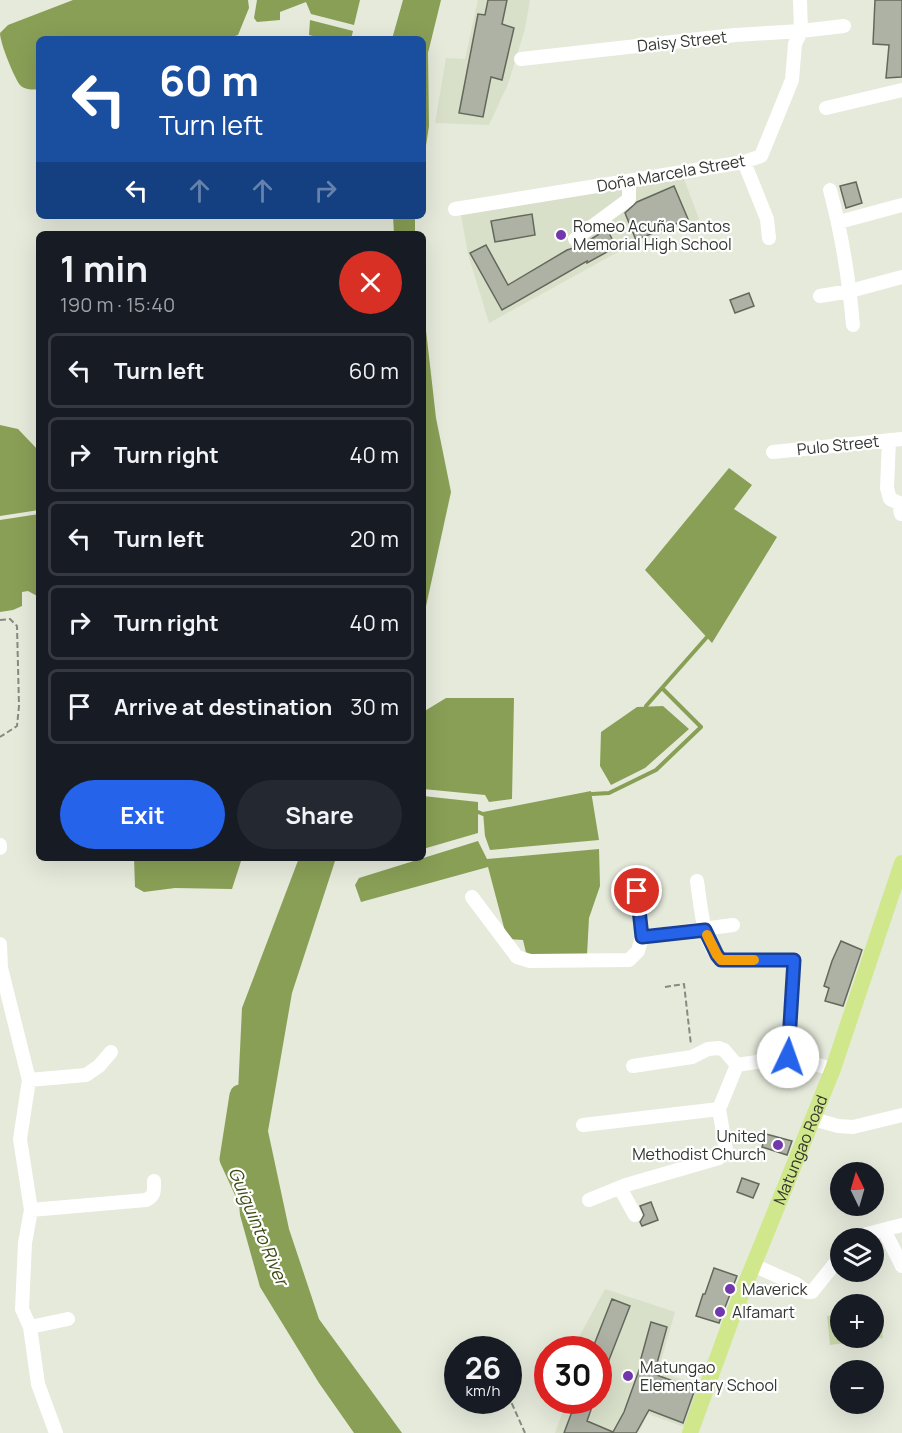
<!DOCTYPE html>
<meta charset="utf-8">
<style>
:root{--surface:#171b24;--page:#242831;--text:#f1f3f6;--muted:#9ea1a6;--line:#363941;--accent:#2563eb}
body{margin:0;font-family:Manrope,sans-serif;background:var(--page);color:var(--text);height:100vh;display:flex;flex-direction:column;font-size:22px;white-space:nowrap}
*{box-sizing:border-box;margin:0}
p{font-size:20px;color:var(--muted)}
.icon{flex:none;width:33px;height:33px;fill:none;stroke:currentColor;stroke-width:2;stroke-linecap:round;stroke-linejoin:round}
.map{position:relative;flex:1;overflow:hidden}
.side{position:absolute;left:36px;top:231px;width:390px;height:630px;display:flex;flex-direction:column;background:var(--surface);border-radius:9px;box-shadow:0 6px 24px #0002}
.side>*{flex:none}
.banner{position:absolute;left:36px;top:36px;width:390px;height:183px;border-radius:9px;box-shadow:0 6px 24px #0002;background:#1a4fa0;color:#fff;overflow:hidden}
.needle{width:39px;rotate:355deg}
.tools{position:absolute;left:830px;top:1162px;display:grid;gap:12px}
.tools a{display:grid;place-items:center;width:54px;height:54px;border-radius:50%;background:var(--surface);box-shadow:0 6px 24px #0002;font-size:30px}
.speed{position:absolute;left:444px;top:1336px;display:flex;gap:12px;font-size:30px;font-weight:700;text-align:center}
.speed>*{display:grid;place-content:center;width:78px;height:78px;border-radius:50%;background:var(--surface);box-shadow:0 6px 24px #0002;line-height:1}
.speed small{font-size:15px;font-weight:400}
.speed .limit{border:9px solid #d22;background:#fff;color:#111}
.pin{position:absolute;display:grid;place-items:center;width:51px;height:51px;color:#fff;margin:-26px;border:3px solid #fff;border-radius:50%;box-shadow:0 2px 6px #0007}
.me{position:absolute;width:66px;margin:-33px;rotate:3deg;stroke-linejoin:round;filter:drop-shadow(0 0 4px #0008)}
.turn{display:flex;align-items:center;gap:21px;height:126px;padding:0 24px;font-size:27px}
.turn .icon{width:78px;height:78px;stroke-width:2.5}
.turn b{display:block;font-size:42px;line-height:51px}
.lanes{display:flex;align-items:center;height:57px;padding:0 24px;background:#0003;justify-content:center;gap:30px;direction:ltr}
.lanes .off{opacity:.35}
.round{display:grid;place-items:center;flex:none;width:63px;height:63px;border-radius:32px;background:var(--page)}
.overview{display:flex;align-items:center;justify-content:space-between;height:102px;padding:0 24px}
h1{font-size:36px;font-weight:700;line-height:45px}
.action{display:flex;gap:12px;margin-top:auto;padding:12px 24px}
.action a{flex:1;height:69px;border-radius:36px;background:var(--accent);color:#fff;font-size:24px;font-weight:700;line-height:69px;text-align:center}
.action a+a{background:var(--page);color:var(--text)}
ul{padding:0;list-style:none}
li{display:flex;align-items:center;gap:18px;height:75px;margin:0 12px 9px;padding:0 12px;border:3px solid var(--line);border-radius:9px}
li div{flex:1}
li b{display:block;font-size:22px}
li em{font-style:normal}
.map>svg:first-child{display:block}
.built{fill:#d8e0ca}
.green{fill:#cadaaa}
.water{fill:#899f56}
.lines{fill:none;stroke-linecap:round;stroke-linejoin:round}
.stream{stroke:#899f56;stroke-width:4}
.river{stroke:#899f56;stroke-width:21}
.building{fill:#adb2a4;stroke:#63685b;stroke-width:1.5}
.path{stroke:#868a80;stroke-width:2;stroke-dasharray:6 3;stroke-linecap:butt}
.minor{stroke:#fff;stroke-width:14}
.major{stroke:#d0e78c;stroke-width:16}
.route-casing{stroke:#184099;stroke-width:15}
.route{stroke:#2563eb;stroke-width:10}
.slow{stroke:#f59e0b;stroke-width:10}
.poi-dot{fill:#7237ad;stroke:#fff;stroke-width:2}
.labels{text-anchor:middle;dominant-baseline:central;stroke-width:4.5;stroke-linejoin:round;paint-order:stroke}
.street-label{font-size:16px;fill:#333530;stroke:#fff}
.poi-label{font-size:16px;fill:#333530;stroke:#fff;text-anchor:start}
.water-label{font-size:18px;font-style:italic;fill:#3d4c16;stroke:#fff}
</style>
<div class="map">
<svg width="902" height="1433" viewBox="0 0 902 1433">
<rect width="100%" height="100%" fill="#e5eadb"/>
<path class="built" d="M 478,0 L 530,0 L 525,29 L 508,84 L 489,125 L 435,123 L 446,58 L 465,59 Z
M 684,179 L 699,219 L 618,252 L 489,323 L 468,254 L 461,215 Z
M 605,1289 L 675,1312 L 643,1424 L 638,1433 L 555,1433 L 564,1408 L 564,1401 L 598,1401 L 598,1350 L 572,1350 Z
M 663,1373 L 705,1387 L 690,1429 L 648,1414 Z"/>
<path class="green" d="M 879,1309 L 883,1338 L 830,1345 L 827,1316 L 840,1315 L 840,1338 L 873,1338 L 873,1310 Z"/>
<path class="water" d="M 73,0 L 248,0 L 249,8 L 238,35 L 225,39 L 39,39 L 39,89 C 33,90 25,90 20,85 C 14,77 0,43 0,33 L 8,25 Z
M 257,0 L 360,0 L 354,25 L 311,14 L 306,2 L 280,12 L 280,20 L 257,22 L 254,18 Z
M 403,0 L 441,0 L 428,53 L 429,126 L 423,165 L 423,39 L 392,39 Z
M 310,20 L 353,31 L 351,39 L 325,39 L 309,35 Z
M 393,216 L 415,216 L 415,234 L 394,234 Z
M 423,304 L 436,418 L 451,492 L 423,620 Z
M 0,425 L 18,429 L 39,451 L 39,510 L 0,516 Z
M 729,468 L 752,485 L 734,509 L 777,537 L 712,643 L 645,570 Z
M 39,514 L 39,597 L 28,591 L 22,592 L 22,606 L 13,610 L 0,612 L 0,520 Z
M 446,698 L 514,698 L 512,799 L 489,802 L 485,795 L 423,789 L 423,712 Z
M 663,706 L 689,729 L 645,768 L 611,785 L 600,766 L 601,732 L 637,707 Z
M 591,791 L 599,840 L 490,850 L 485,836 L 483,812 Z
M 423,796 L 478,802 L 478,833 L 423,849 Z
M 478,841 L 487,859 L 599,849 L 600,886 L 589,918 L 587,955 L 527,957 L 523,940 L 507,939 L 488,867 L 361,902 L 355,885 L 359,878 Z
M 134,858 L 242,858 L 232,889 L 175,888 L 144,892 L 135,887 Z
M 299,858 L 336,858 L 292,993 L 268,1131 L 289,1229 L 319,1319 L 402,1433 L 354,1433 L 319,1383 L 260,1287 L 240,1215 L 235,1156 L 242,1008 Z"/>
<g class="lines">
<path class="stream" d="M 646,706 L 707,637
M 592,794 L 609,793 L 656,770 L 701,727 L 662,688
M 478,812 L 483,814"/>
<path class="river" d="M 240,1095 L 230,1159 L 248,1198"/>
</g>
<path class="building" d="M 488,0 L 507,0 L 502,24 L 514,28 L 502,80 L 491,77 L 483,117 L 459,113 L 478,14 L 485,15 Z
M 875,0 L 902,0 L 902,77 L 886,78 L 889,45 L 873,44 Z
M 856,182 L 862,203 L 846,208 L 840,186 Z
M 674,186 L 688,219 L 636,240 L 625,213 L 637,202 Z
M 532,214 L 535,235 L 495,242 L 491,221 Z
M 607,229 L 616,247 L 587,263 L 587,261 L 502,310 L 470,253 L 486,245 L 508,285 L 567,250 L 580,246 Z
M 749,293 L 754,306 L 735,313 L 730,300 Z
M 841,941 L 862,950 L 843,1006 L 825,1001 L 829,988 L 824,986 L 832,961 Z
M 766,1134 L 792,1141 L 787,1155 L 762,1147 Z
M 742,1178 L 759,1184 L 753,1198 L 737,1192 Z
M 651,1202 L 658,1220 L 642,1226 L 640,1222 L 644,1215 L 640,1206 Z
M 714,1268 L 737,1276 L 719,1323 L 696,1316 L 703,1294 L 705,1294 Z
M 612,1299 L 630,1306 L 600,1383 L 598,1383 L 598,1350 L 592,1350 Z
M 651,1322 L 667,1327 L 654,1374 L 695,1389 L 683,1423 L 649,1410 L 636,1433 L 564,1433 L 576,1401 L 594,1401 L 587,1421 L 613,1432 L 624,1412 L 642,1362 L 640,1362 Z"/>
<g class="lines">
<path class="path" d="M 0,620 L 10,619 L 17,626 L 19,706 L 17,726 L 0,737
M 665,987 L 684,984 L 691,1045
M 508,1395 L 525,1433"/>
<path class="minor" d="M 521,59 L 735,35 L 801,31 L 844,26
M 826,108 L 902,90
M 744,162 L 767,219 L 769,238
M 830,190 C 842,235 849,279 853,325
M 455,209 L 744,162 L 761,156 L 792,80 L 795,44 L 801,31 L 800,0
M 839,222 L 902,205
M 575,239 L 629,199 L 629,181
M 820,296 L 850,291 L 902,277
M 889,440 L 887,488 L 890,499 L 899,503 L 901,514
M 773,452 L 902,439
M 0,845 L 0,848
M 697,881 C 701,907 702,941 721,960 L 794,960 L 788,1057
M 637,892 L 642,937 L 733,925
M 472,897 L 517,957 L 530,961 L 629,960 L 638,951 L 642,937
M 0,944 L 1,968 L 29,1080 L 20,1139 L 31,1210 L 25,1243 L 22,1309 L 30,1327 L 38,1384 L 56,1433
M 633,1066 L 692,1057 L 708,1049 L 719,1048 L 724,1050 L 737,1065
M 29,1080 L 86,1075 L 99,1066 L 111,1052
M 813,1119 L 838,1126 L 853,1127 L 902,1115
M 583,1125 L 719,1109
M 620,1188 L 635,1215
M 589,1200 L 626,1185 L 719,1158 L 726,1150 L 719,1109 L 737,1065 L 788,1057 L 833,1069
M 31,1210 L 146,1200 C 155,1196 154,1191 154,1181
M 884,1230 L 902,1266
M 859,1239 L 867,1234 L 902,1225
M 753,1265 L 796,1284 L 807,1292 L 812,1292 L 840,1257
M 30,1327 L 68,1319"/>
<path class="major" id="s1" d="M 690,1433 L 733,1315 L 833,1069 L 902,863"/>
</g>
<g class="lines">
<defs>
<path id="route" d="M 637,891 L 642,937 L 705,930 L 717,955 L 721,960 L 794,960 L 788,1057"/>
</defs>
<use href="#route" class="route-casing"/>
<use href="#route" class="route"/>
<path class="slow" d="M 707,935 L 717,955 L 721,960 L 754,960"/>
</g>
<g class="poi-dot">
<circle cx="561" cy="235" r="6"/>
<circle cx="778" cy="1145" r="6"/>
<circle cx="730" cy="1289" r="6"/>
<circle cx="720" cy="1312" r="6"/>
<circle cx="628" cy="1376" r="6"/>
</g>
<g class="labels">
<g class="street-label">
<text transform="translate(682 41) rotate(-6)">Daisy Street</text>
<text transform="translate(671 173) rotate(-10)">Doña Marcela Street</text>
<text transform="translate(838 445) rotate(-6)">Pulo Street</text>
<text stroke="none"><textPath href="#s1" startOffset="304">Matungao Road</textPath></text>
</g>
<g class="poi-label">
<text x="573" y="226">Romeo Acuña Santos<tspan x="573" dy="18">Memorial High School</tspan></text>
<text x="766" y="1136" text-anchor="end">United<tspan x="766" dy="18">Methodist Church</tspan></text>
<text x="742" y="1289">Maverick</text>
<text x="732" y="1312">Alfamart</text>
<text x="640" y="1367">Matungao<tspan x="640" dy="18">Elementary School</tspan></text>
</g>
<g class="water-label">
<text transform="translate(259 1226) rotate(67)">Guiguinto River</text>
</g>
</g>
</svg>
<div class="tools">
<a><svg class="needle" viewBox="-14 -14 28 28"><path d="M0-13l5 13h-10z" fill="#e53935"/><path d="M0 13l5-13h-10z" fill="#9ea1a6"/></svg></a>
<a><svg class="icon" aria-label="layers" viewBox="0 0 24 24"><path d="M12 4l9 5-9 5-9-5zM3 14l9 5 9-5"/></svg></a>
<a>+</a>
<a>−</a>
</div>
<div class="speed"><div>26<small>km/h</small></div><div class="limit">30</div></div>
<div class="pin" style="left:637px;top:891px;background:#d93025"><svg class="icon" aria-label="arrive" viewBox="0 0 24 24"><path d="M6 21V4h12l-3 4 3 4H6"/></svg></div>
<svg class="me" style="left:788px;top:1057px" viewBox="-20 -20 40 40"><circle r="19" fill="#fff"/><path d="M0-13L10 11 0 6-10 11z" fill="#2563eb"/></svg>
<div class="banner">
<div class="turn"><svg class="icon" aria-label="left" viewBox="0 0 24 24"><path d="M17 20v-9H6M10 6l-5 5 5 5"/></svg><div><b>60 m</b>Turn left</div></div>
<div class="lanes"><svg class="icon" aria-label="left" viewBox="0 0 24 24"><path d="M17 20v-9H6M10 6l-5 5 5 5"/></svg><svg class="icon off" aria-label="ahead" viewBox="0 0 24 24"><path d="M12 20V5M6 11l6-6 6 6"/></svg><svg class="icon off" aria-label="ahead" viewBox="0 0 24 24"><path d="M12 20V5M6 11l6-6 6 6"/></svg><svg class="icon off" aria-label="right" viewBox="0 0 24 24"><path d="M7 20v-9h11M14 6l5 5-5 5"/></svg></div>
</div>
<section class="side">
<div class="overview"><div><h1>1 min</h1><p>190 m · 15:40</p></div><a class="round" style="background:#d93025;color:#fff"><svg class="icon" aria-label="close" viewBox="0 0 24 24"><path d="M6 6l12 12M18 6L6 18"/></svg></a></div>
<ul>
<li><svg class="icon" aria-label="left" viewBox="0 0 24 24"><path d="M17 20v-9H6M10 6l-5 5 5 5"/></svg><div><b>Turn left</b></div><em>60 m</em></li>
<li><svg class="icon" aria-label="right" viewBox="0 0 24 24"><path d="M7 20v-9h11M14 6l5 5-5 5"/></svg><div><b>Turn right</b></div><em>40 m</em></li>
<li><svg class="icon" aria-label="left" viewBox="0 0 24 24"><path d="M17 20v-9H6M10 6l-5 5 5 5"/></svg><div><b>Turn left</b></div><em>20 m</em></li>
<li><svg class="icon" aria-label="right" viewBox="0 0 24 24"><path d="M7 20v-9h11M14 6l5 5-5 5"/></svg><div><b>Turn right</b></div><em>40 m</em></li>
<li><svg class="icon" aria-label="arrive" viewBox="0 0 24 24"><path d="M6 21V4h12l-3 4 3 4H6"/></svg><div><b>Arrive at destination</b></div><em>30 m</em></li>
</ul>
<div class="action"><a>Exit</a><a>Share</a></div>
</section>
</div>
